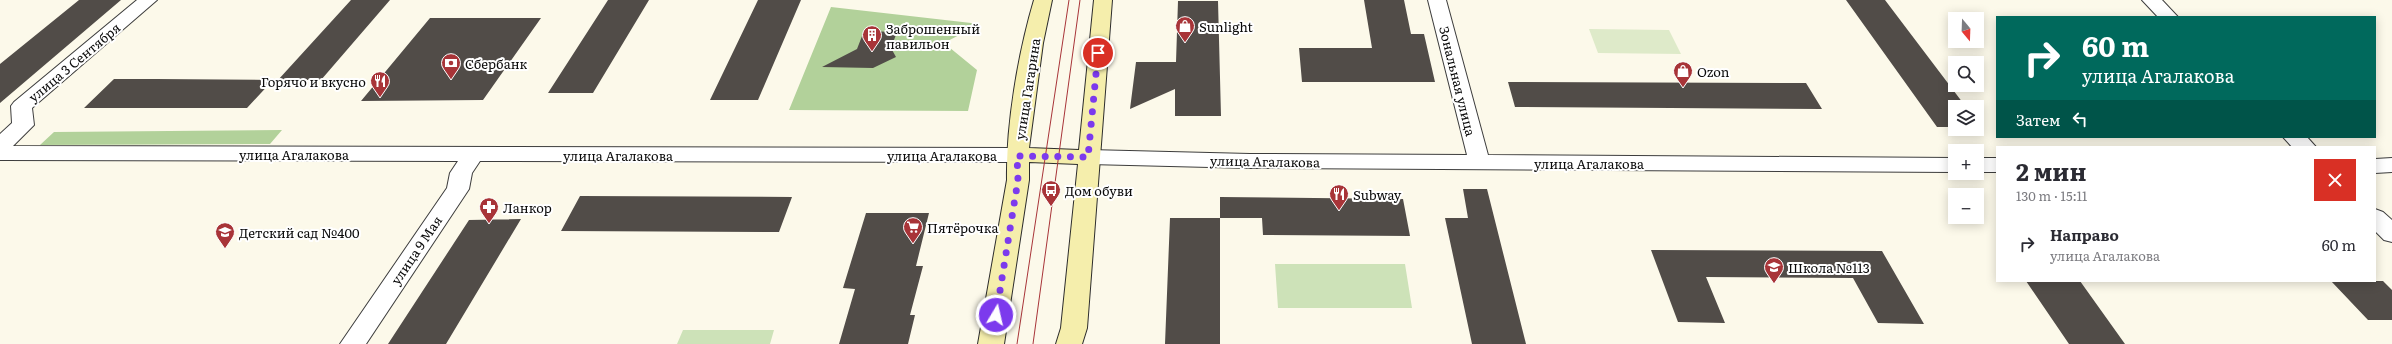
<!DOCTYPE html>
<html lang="ru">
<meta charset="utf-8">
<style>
:root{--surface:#fff;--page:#f7f7f7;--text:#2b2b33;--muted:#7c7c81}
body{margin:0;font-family:Literata,serif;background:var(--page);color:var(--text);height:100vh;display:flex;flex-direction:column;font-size:15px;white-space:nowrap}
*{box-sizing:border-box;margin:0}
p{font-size:13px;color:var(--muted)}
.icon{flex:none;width:22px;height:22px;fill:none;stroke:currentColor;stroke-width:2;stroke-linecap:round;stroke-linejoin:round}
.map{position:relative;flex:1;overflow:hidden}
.drawer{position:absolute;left:1996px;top:146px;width:380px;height:136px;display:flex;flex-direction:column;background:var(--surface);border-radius:0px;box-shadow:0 2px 10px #0003}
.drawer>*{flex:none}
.hud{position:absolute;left:1996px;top:16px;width:380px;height:122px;border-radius:0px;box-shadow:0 2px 10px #0003;background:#00695c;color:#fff;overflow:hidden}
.needle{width:26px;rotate:161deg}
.fabs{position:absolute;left:1948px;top:12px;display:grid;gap:8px}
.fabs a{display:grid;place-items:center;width:36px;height:36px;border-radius:0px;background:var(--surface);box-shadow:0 2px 10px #0003;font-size:20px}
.pin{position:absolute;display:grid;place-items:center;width:34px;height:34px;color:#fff;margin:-17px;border:2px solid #fff;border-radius:50%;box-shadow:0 1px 4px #0007}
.me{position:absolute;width:44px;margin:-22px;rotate:9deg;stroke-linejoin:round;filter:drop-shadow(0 0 3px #0008)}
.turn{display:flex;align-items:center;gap:14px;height:84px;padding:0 20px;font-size:18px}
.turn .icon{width:52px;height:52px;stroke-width:2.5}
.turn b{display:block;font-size:28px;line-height:34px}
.then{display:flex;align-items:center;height:38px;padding:0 20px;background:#0003;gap:8px;font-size:15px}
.round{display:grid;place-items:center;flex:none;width:42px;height:42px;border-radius:0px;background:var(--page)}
.overview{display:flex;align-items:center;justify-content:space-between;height:68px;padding:0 20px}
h1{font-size:24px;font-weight:700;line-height:30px}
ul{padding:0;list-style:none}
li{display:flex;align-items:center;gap:12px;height:60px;padding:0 20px}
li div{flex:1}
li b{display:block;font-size:15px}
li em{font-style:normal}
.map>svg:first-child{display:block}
.green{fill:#cde2b8}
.forest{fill:#b2d19a}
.pitch{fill:#deeac9}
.building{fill:#514c48}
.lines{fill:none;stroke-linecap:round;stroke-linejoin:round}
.street-casing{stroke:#3d3d3d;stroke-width:2}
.secondary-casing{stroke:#2c2c2c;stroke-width:2}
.street{fill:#fff;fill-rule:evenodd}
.secondary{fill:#f5eeac;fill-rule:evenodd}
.tram{stroke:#a83438;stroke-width:1}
.route{stroke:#7c3aed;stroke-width:7;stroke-dasharray:0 12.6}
.labels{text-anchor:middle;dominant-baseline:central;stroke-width:4;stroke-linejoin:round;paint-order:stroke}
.poi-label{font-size:13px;fill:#0a0a0a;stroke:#fff;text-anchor:start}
.street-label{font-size:13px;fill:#0a0a0a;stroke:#fff}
</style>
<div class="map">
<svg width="2392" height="344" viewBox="0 0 2392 344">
<rect width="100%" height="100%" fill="#fcf9ea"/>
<path class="green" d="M 1275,264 L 1405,264 L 1412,308 L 1278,308 Z
M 683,330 L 774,330 L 770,344 L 677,344 Z"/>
<path class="forest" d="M 831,7 L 980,24 L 944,43 L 977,70 L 968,111 L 789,110 Z
M 282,130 L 270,144 L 40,145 L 54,132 Z"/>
<path class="pitch" d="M 1589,29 L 1669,30 L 1681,54 L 1598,53 Z"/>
<path class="building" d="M 79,0 L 121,0 L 0,103 L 0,64 Z
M 351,0 L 390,0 L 321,80 L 278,80 Z
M 608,0 L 649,0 L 593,93 L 548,93 Z
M 758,0 L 801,0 L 758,100 L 710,100 Z
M 1364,0 L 1404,0 L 1411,34 L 1424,34 L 1435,82 L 1302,82 L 1299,48 L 1372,48 Z
M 1846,0 L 1885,0 L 1966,107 L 1955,107 L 1955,127 L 1937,127 Z
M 1178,1 L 1218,1 L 1221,116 L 1175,116 L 1175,89 L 1130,109 L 1136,62 L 1176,62 Z
M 430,18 L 541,18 L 483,100 L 361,101 Z
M 864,31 L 897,32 L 891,48 L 896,57 L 873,68 L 822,67 L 857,49 Z
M 114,79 L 155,79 L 273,80 L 247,108 L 84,108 Z
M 1508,82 L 1806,83 L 1822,109 L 1515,107 Z
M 1463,189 L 1487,189 L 1526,344 L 1472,344 L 1445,218 L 1468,218 Z
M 580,196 L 792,197 L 779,232 L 561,231 Z
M 1220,197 L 1403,199 L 1410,236 L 1263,235 L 1262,218 L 1220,218 Z
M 866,213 L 929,213 L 916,266 L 923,266 L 910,315 L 915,315 L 908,344 L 839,344 L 855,289 L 843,288 Z
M 1170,218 L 1220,218 L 1220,344 L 1165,344 Z
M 521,219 L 446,344 L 388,344 L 469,220 Z
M 1651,250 L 1882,251 L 1924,324 L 1878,323 L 1853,278 L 1706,277 L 1725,323 L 1678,322 Z
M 2026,281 L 2080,281 L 2125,344 L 2069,344 Z
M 2331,281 L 2383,281 L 2392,290 L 2392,320 L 2368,320 Z"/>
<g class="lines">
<defs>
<path id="street" d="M 137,0 L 157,0 L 32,108 L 34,125 L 13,146 L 1017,148 L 1025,150 L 1028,155 L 1025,160 L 1017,162 L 480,161 L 472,173 L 469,189 L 366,344 L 340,344 L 447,188 L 450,173 L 458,161 L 0,160 L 0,134 L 12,123 L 11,106 L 14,102 Z
M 1428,0 L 1446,0 L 1488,155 L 1955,158 L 1955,172 L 1250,168 L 1089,164 L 1081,162 L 1078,157 L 1081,152 L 1089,150 L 1250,154 L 1467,155 Z
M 2142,0 L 2162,0 L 2178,17 L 2158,17 Z
M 2283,137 L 2307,137 L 2316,147 L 2292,147 Z
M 1977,158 L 1997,158 L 1997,172 L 1977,172 Z
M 2392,158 L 2392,172 L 2375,173 L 2375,159 Z
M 2375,209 L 2383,212 L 2392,220 L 2392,242 L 2384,240 L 2375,231 Z"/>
<path id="secondary" d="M 1034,0 L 1052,0 L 1043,43 L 1029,148 L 1079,150 L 1094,0 L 1112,0 L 1087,328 L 1082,344 L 1056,344 L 1061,328 L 1078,164 L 1029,162 L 1029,180 L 1004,344 L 978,344 L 1007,180 C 1006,125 1018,54 1034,0 Z"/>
</defs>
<use href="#street" class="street-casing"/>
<use href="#secondary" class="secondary-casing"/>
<use href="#street" class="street"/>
<use href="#secondary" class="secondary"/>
<path class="tram" d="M 1017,344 L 1069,0
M 1033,344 L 1080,0"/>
</g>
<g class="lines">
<path class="route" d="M 996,315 L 1018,180 L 1017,156 L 1088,157 L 1098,53"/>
</g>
<defs>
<symbol id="shop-pin" viewBox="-11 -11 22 30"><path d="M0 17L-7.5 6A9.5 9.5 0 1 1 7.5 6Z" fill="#a83438" stroke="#fff"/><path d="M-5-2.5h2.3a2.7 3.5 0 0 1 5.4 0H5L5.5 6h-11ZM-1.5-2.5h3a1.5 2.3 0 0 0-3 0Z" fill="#fff"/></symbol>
<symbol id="building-pin" viewBox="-11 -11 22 30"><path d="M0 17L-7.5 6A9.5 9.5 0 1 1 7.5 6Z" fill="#a83438" stroke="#fff"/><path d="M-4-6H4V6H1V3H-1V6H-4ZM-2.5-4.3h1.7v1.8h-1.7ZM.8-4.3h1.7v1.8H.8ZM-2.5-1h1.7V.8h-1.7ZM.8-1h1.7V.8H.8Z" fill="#fff"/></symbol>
<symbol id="bank-pin" viewBox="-11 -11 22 30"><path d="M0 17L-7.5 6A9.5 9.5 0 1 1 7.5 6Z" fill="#a83438" stroke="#fff"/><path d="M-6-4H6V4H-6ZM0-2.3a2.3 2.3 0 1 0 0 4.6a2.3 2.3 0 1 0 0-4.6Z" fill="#fff"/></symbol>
<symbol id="restaurant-pin" viewBox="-11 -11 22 30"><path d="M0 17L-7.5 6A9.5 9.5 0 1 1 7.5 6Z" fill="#a83438" stroke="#fff"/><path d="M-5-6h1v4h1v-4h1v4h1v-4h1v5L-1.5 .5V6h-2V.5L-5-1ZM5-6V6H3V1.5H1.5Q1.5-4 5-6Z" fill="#fff"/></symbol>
<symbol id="bus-pin" viewBox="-11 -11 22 30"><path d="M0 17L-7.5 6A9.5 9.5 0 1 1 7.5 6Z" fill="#a83438" stroke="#fff"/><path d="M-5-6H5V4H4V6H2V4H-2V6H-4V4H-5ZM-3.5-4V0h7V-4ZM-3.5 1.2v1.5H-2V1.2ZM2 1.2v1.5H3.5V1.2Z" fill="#fff"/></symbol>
<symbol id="pharmacy-pin" viewBox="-11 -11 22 30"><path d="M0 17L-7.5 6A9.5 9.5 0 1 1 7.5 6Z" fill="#a83438" stroke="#fff"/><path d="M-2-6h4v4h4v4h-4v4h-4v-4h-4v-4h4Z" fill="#fff"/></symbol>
<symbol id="supermarket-pin" viewBox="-11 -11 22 30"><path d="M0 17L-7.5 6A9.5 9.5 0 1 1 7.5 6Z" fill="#a83438" stroke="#fff"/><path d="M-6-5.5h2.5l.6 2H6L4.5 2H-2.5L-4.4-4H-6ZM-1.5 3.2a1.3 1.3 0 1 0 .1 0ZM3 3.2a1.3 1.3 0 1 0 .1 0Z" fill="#fff"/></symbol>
<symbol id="school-pin" viewBox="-11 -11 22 30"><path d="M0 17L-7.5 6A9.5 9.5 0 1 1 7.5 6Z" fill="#a83438" stroke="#fff"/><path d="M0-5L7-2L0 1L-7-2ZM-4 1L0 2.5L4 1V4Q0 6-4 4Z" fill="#fff"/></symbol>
</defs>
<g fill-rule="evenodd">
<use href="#shop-pin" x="1174" y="15" width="22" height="30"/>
<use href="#building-pin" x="861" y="24" width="22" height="30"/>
<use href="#bank-pin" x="440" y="52" width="22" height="30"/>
<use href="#shop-pin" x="1672" y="60" width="22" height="30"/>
<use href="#restaurant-pin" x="369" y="70" width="22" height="30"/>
<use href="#bus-pin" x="1040" y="179" width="22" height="30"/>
<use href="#restaurant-pin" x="1328" y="183" width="22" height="30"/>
<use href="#pharmacy-pin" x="478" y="196" width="22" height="30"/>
<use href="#supermarket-pin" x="902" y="216" width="22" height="30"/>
<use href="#school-pin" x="214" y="221" width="22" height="30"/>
<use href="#school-pin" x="1763" y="256" width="22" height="30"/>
</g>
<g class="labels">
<g class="poi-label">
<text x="1199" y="26">Sunlight</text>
<text x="886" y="28">Заброшенный<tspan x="886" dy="15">павильон</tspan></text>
<text x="465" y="63">Сбербанк</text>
<text x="1697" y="71">Ozon</text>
<text x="366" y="81" text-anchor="end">Горячо и вкусно</text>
<text x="1065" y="190">Дом обуви</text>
<text x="1353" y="194">Subway</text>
<text x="503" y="207">Ланкор</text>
<text x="927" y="227">Пятёрочка</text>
<text x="239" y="232">Детский сад №400</text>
<text x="1788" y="267">Школа №113</text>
</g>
<g class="street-label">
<text transform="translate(74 62) rotate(-40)">улица 3 Сентября</text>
<text transform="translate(1458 81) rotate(76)">Зональная улица</text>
<text transform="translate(1027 89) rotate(-81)">улица Гагарина</text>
<text x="294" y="154">улица Агалакова</text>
<text x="618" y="155">улица Агалакова</text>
<text x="942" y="155">улица Агалакова</text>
<text transform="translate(1265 161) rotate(1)">улица Агалакова</text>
<text x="1589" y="163">улица Агалакова</text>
<text transform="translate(416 250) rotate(-56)">улица 9 Мая</text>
</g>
</g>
</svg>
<div class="fabs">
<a><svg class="needle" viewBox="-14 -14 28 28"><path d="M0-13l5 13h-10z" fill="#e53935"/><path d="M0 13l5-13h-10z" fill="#7c7c81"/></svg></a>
<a><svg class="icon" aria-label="search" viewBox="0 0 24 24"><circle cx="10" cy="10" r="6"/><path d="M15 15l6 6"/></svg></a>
<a><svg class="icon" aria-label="layers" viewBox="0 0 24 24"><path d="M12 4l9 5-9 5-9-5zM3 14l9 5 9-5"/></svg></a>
<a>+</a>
<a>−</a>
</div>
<div class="pin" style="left:1098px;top:53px;background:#d93025"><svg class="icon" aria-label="arrive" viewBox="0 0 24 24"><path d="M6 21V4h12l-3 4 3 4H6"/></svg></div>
<svg class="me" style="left:996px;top:315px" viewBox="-20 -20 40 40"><circle r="17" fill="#7c3aed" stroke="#fff" stroke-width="3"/><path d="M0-11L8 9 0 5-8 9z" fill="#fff"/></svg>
<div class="hud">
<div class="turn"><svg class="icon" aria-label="right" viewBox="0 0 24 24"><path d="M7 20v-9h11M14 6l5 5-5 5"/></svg><div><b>60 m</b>улица Агалакова</div></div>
<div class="then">Затем<svg class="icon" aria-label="left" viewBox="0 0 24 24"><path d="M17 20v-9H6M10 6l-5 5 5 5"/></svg></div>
</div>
<section class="drawer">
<div class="overview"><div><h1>2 мин</h1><p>130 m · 15:11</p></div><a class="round" style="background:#d93025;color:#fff"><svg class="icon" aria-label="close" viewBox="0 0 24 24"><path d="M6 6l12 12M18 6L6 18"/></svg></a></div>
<ul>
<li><svg class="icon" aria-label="right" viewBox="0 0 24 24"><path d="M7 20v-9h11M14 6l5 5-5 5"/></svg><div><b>Направо</b><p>улица Агалакова</p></div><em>60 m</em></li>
</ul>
</section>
</div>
